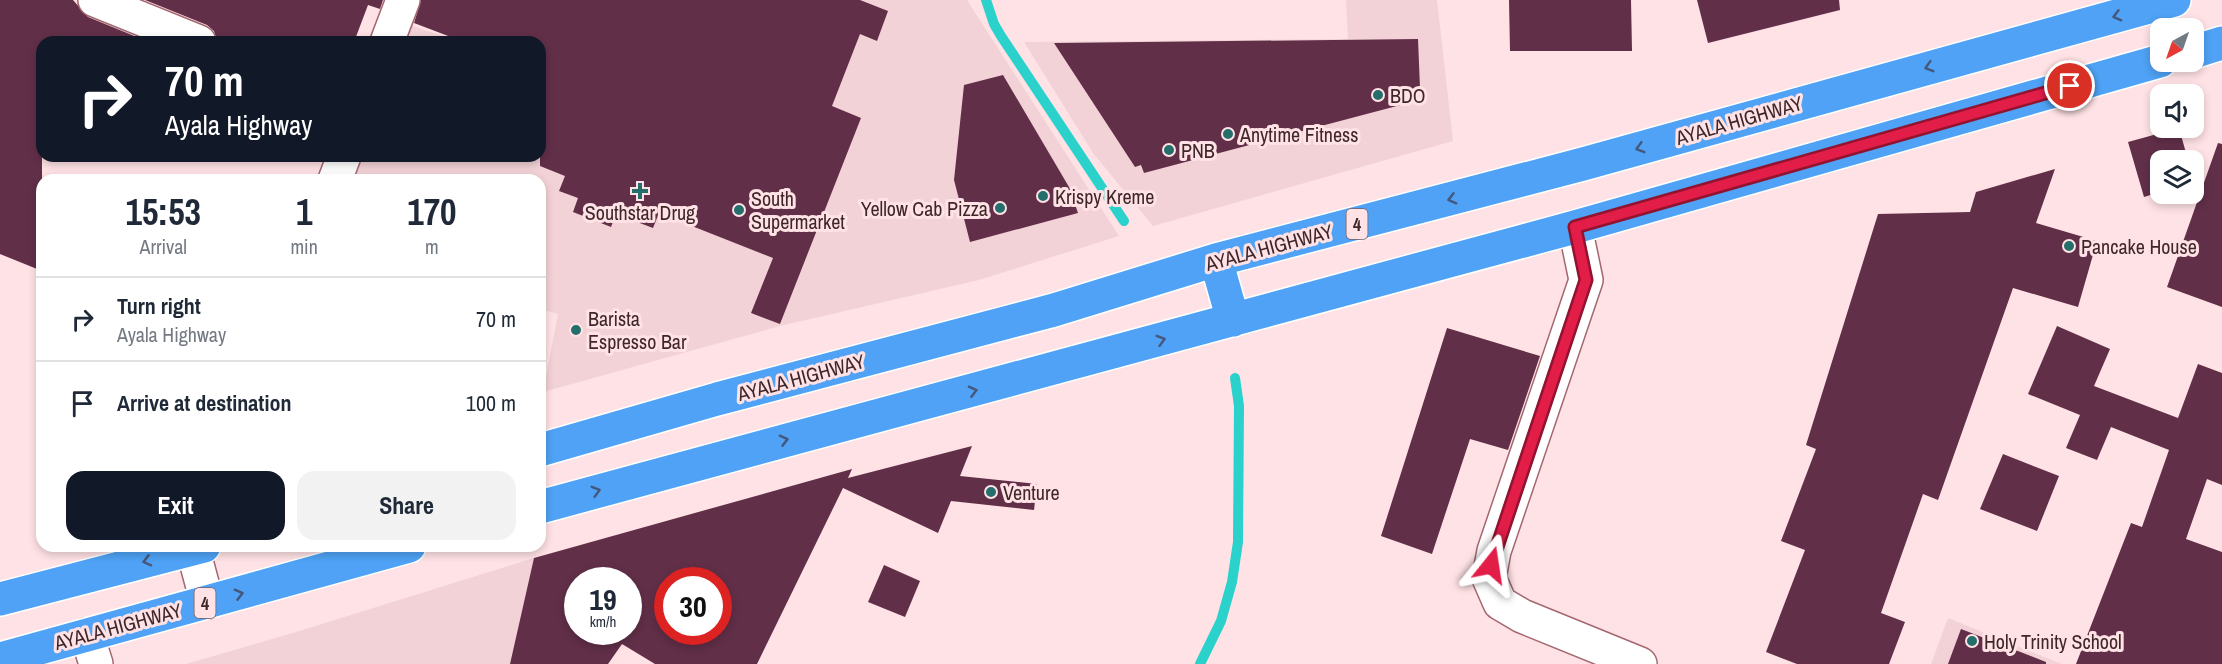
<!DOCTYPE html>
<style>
:root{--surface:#fff;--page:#f2f2f3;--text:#1f2937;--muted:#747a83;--line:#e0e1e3;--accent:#111827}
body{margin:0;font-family:"Archivo Narrow",sans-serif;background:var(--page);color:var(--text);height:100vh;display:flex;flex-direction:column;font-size:22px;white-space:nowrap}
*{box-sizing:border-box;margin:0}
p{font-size:20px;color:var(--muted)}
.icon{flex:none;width:33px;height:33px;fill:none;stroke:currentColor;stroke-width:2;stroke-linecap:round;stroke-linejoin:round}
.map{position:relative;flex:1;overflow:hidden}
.panel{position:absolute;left:36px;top:174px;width:510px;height:378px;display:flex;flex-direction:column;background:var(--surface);border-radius:18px;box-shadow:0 3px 9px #0003}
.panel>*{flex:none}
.guide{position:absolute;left:36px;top:36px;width:510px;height:126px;border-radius:18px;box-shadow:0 3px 9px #0003;background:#111827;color:#fff;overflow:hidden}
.needle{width:39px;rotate:220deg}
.tools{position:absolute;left:2150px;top:18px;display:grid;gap:12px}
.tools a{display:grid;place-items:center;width:54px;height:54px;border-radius:12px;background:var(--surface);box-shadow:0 3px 9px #0003;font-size:30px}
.speed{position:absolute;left:564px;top:567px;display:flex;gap:12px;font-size:30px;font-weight:700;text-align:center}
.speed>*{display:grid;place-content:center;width:78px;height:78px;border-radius:50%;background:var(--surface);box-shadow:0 3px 9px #0003;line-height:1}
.speed small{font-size:15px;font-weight:400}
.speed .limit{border:9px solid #d22;background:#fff;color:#111}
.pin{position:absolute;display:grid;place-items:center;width:51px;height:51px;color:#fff;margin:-26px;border:3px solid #fff;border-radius:50%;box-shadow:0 2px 6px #0007}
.me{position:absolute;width:66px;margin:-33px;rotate:15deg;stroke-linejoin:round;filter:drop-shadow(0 0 4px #0008)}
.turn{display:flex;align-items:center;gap:21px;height:126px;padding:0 30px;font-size:27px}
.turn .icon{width:78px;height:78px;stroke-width:2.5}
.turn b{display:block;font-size:42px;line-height:51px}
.eta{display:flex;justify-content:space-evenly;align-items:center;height:102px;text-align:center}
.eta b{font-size:36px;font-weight:700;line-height:42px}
.cta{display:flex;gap:12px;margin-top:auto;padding:12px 30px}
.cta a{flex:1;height:69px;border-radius:18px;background:var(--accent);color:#fff;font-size:24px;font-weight:700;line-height:69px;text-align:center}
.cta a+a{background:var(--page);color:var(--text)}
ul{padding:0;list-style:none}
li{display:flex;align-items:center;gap:18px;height:84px;padding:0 30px;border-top:2px solid var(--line)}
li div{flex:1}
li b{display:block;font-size:22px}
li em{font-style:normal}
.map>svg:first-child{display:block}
.built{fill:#f2d2d6}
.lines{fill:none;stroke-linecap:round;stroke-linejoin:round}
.stream{stroke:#2bd1cb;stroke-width:10}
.building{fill:#612f48;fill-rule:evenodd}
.minor-casing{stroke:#a46770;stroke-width:36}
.highway-casing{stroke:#fff;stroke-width:36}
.minor{stroke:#fff;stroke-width:33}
.highway{stroke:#4fa2f5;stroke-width:33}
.oneway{stroke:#45587b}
.route-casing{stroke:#92132f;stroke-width:15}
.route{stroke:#e11d48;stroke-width:10}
.poi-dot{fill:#246e6b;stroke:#ffe2e5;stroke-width:2}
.labels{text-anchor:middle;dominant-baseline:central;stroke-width:6;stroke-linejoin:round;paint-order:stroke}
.shield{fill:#ffe2e5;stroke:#795e61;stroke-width:1.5}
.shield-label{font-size:18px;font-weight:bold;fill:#3f2629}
.poi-label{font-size:20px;fill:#3f2629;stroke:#ffe2e5;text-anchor:start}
.street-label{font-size:20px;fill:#3f2629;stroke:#ffe2e5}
</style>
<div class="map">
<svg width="2222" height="664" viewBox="0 0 2222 664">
<rect width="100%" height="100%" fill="#ffe2e5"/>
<path class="built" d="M 499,0 L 967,0 L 1119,236 L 979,280 L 780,326 L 543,392 L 558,314 L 540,309 L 540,180 L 351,180 L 360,156 L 540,156 L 540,42 Z
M 1346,0 L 1437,0 L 1453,141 L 1153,226 L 1093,153 L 1024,42 L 1348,39 Z
M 410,25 L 460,42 L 403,42 Z
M 534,558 L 510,664 L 186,664 L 296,632 Z
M 1948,618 L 2062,664 L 1931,664 Z"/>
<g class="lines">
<path class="stream" d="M 986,0 L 994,24 L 1001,36 L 1124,221
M 1200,664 L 1221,621 L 1232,582 L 1238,542 L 1239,406 L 1235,378"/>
</g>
<path class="building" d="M 0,0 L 73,0 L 88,17 L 149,42 L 42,42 L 42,271 L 0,254 Z
M 145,0 L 383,0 L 380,9 L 368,5 L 354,42 L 217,42 L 214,31 L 207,25 Z
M 421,0 L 860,0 L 888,11 L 877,41 L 860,34 L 832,106 L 861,118 L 780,324 L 751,313 L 773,258 L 659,213 L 653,228 L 616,214 L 611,227 L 573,212 L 578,198 L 559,191 L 565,176 L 540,166 L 540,42 L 464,42 L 414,23 Z
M 1509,0 L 1631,0 L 1632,51 L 1510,51 Z
M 1697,0 L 1839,0 L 1840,10 L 1708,43 Z
M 1418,39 L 1420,88 L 1409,91 L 1412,102 L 1144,173 L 1141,165 L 1135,167 L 1054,43 Z
M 1003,75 L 1069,187 L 1078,213 L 970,242 L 954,180 L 964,85 Z
M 2179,128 L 2188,160 L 2160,160 L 2160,192 L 2144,197 L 2128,142 Z
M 2218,143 L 2222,144 L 2222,307 L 2167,287 Z
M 2055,169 L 2036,223 L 2097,241 L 2078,307 L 2013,288 L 1938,500 L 1923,494 L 1881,613 L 1905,622 L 1889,664 L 1797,664 L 1766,652 L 1805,550 L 1781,541 L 1816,449 L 1806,445 L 1878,214 L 1970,212 L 1976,192 Z
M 2057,326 L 2110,349 L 2094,386 L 2178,418 L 2198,364 L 2222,373 L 2222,485 L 2207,479 L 2186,539 L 2222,552 L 2222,664 L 2076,664 L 2131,523 L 2142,527 L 2169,450 L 2111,427 L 2097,460 L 2066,448 L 2080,415 L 2028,394 Z
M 1447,328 L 1540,356 L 1508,450 L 1470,439 L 1432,554 L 1381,536 Z
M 972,446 L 960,476 L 1037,484 L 1034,510 L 951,501 L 938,533 L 843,488 L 757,664 L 655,664 L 622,644 L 608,664 L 510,664 L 534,558 L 852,469 L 848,478 ZM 578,580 L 628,580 L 628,632 L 578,632 ZM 668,580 L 718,580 L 718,632 L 668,632 Z
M 2003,454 L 2059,476 L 2037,531 L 1980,509 Z
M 884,565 L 920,581 L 905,617 L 868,602 Z
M 1961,629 L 2046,662 L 2046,664 L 1948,664 Z"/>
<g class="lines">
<defs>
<path id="minor" d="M 95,0 L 199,42
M 387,42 L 403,0
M 335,180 L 344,156
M 1575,227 L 1586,280 L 1494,551 L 1489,578 L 1500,603 L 1522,616 L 1640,664
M 192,546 L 207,602
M 87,635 L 96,664"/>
<path id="highway" d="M 2193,52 L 2222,43
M 1216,260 L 1233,320
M 540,450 L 717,399 L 1054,310 L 1216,260 L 1583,164 L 2174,0
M 540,507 L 1575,227 L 2160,61
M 0,599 L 204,546
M 0,659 L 409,546"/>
</defs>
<use href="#minor" class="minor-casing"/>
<use href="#highway" class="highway-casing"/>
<use href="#minor" class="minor"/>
<use href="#highway" class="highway"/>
</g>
<defs><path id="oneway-chevron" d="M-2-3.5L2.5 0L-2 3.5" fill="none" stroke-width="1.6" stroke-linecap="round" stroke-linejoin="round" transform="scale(1.5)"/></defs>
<g class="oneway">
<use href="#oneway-chevron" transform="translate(2117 16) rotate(165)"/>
<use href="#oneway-chevron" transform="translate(1929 67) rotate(164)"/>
<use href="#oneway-chevron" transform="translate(1640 148) rotate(164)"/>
<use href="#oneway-chevron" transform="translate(1452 199) rotate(165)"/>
<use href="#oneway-chevron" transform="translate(1161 340) rotate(-16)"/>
<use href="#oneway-chevron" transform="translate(973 391) rotate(-14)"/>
<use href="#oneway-chevron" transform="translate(784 440) rotate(-15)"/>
<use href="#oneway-chevron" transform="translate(596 491) rotate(-16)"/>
<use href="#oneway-chevron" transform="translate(147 561) rotate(166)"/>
<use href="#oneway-chevron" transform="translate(239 594) rotate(-15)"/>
</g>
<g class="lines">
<defs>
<path id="route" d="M 1491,565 L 1586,280 L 1575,227 L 2070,86"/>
</defs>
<use href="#route" class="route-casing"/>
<use href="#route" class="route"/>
</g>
<g class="poi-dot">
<circle cx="1378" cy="95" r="6"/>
<circle cx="1228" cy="134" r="6"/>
<circle cx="1169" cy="150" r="6"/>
<path d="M637 182h6v6h6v6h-6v6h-6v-6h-6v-6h6z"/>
<circle cx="1043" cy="196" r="6"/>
<circle cx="1000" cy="208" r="6"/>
<circle cx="739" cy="210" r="6"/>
<circle cx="2069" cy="246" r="6"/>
<circle cx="576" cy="330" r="6"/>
<circle cx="991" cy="492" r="6"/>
<circle cx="1972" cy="641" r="6"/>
</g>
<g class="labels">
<g class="shield">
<rect x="1346.5" y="209" width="21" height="30" rx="4.5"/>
<rect x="194.5" y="588" width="21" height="30" rx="4.5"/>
</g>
<g class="shield-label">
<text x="1357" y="224">4</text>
<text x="205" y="603">4</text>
</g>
<g class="poi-label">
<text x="1390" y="95">BDO</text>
<text x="1240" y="134">Anytime Fitness</text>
<text x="1181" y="150">PNB</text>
<text x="1055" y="196">Krispy Kreme</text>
<text x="751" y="198">South<tspan x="751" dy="23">Supermarket</tspan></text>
<text x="988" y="208" text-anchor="end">Yellow Cab Pizza</text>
<text x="640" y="212" text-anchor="middle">Southstar Drug</text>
<text x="2081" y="246">Pancake House</text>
<text x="588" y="318">Barista<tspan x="588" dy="23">Espresso Bar</tspan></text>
<text x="1003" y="492">Venture</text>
<text x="1984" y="641">Holy Trinity School</text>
</g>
<g class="street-label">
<text transform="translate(1739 120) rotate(-16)">AYALA HIGHWAY</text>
<text transform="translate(1269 247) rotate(-15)">AYALA HIGHWAY</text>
<text transform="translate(801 377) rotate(-15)">AYALA HIGHWAY</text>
<text transform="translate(118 626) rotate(-15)">AYALA HIGHWAY</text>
</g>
</g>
</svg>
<div class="tools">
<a><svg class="needle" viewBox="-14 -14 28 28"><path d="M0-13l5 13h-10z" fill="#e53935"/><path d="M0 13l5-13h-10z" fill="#747a83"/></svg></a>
<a><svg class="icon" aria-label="sound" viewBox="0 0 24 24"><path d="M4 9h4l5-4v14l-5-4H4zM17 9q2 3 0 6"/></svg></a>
<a><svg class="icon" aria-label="layers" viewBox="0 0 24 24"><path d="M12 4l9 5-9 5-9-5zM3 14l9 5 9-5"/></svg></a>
</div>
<div class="speed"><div>19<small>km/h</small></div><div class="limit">30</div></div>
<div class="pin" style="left:2070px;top:86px;background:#d93025"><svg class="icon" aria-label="arrive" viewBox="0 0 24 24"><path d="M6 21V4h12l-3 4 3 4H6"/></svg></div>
<svg class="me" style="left:1491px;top:565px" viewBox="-20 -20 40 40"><path d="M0-17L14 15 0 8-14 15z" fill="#e11d48" stroke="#fff" stroke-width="4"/></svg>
<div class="guide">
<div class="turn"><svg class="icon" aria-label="right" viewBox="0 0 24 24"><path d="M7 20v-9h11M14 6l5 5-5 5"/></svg><div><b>70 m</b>Ayala Highway</div></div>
</div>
<section class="panel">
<div class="eta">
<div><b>15:53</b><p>Arrival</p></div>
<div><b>1</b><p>min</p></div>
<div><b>170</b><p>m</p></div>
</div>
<ul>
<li><svg class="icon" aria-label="right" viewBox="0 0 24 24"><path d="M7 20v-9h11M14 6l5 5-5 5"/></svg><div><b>Turn right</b><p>Ayala Highway</p></div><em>70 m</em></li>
<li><svg class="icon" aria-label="arrive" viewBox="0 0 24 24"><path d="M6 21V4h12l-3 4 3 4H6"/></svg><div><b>Arrive at destination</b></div><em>100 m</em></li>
</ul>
<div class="cta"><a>Exit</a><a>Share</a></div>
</section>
</div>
